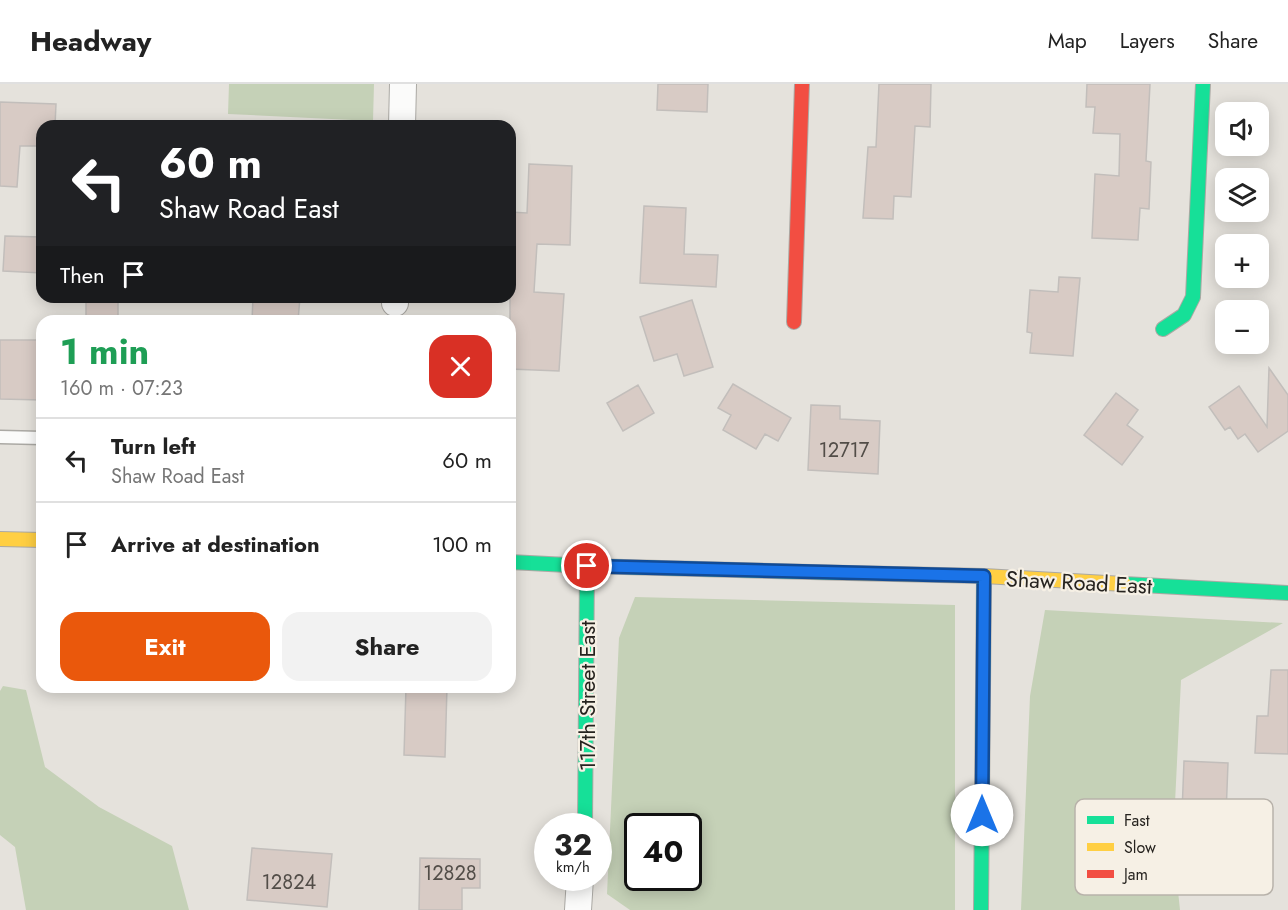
<!DOCTYPE html>
<meta charset="utf-8">
<style>
:root{--surface:#fff;--page:#f2f2f2;--text:#222;--muted:#767676;--line:#e0e0e0;--accent:#ea580c}
body{margin:0;font-family:Jost,sans-serif;background:var(--page);color:var(--text);height:100vh;display:flex;flex-direction:column;font-size:22px;white-space:nowrap}
*{box-sizing:border-box;margin:0}
p{font-size:20px;color:var(--muted)}
.icon{flex:none;width:33px;height:33px;fill:none;stroke:currentColor;stroke-width:2;stroke-linecap:round;stroke-linejoin:round}
.map{position:relative;flex:1;overflow:hidden}
.panel{position:absolute;left:36px;top:231px;width:480px;height:378px;display:flex;flex-direction:column;background:var(--surface);border-radius:18px;box-shadow:0 3px 15px #0003}
.panel>*{flex:none}
.banner{position:absolute;left:36px;top:36px;width:480px;height:183px;border-radius:18px;box-shadow:0 3px 15px #0003;background:#202124;color:#fff;overflow:hidden}
.controls{position:absolute;left:1215px;top:18px;display:grid;gap:12px}
.controls a{display:grid;place-items:center;width:54px;height:54px;border-radius:12px;background:var(--surface);box-shadow:0 3px 15px #0003;font-size:30px}
.speed{position:absolute;left:534px;top:729px;display:flex;gap:12px;font-size:30px;font-weight:700;text-align:center}
.speed>*{display:grid;place-content:center;width:78px;height:78px;border-radius:50%;background:var(--surface);box-shadow:0 3px 15px #0003;line-height:1}
.speed small{font-size:15px;font-weight:400}
.speed .limit{border:3px solid #111;border-radius:9px;background:#fff;color:#111}
.pin{position:absolute;display:grid;place-items:center;width:51px;height:51px;color:#fff;margin:-26px;border:3px solid #fff;border-radius:50%;box-shadow:0 2px 6px #0007}
.me{position:absolute;width:66px;margin:-33px;rotate:0deg;stroke-linejoin:round;filter:drop-shadow(0 0 4px #0008)}
.turn{display:flex;align-items:center;gap:21px;height:126px;padding:0 24px;font-size:27px}
.turn .icon{width:78px;height:78px;stroke-width:2.5}
.turn b{display:block;font-size:42px;line-height:51px}
.then{display:flex;align-items:center;height:57px;padding:0 24px;background:#0003;gap:12px;font-size:22px}
.round{display:grid;place-items:center;flex:none;width:63px;height:63px;border-radius:18px;background:var(--page)}
.summary{display:flex;align-items:center;justify-content:space-between;height:102px;padding:0 24px}
h1{font-size:36px;font-weight:700;line-height:45px;color:#1e9e55}
.action{display:flex;gap:12px;margin-top:auto;padding:12px 24px}
.action a{flex:1;height:69px;border-radius:18px;background:var(--accent);color:#fff;font-size:24px;font-weight:700;line-height:69px;text-align:center}
.action a+a{background:var(--page);color:var(--text)}
ul{padding:0;list-style:none}
li{display:flex;align-items:center;gap:18px;height:84px;padding:0 24px;border-top:2px solid var(--line)}
li div{flex:1}
li b{display:block;font-size:22px}
li em{font-style:normal}
header{display:flex;align-items:center;gap:36px;box-sizing:border-box;height:84px;padding:0 30px;background:var(--surface);border-bottom:2px solid var(--line)}
header strong{font-size:28px}
nav{display:flex;gap:33px;margin-inline-start:auto;font-size:21px}
.map>svg:first-child{display:block}
.green{fill:#c5d1b7;fill-rule:evenodd}
.building{fill:#d8cbc5;stroke:#c2bebb;stroke-width:1.5}
.lines{fill:none;stroke-linecap:round;stroke-linejoin:round}
.lane-casing{stroke:#aba9a4;stroke-width:15}
.street-casing{stroke:#aba9a4;stroke-width:28}
.fast-casing{stroke:#aba9a4;stroke-width:16}
.slow-casing{stroke:#aba9a4;stroke-width:16}
.jam-casing{stroke:#aba9a4;stroke-width:16}
.lane{stroke:#fbfbfa;stroke-width:12}
.street{stroke:#fbfbfa;stroke-width:26}
.fast{stroke:#16e098;stroke-width:14}
.slow{stroke:#ffcf43;stroke-width:14}
.jam{stroke:#f24e42;stroke-width:14}
.route-casing{stroke:#114b97;stroke-width:15}
.route{stroke:#1a73e8;stroke-width:10}
.labels{text-anchor:middle;dominant-baseline:central;stroke-width:4.5;stroke-linejoin:round;paint-order:stroke}
.number-label{font-size:20px;fill:#524d48}
.street-label{font-size:22px;fill:#26231f;stroke:#f6f0e5}
.key{fill:#f6f0e5;stroke:#b8b2aa;stroke-width:1.5}
.key-label{font-size:16px;fill:#26231f}
</style>
<header>
<strong>Headway</strong>
<nav><a>Map</a><a>Layers</a><a>Share</a></nav>
</header>
<div class="map">
<svg width="1288" height="826" viewBox="0 0 1288 826">
<rect width="100%" height="100%" fill="#e5e2dc"/>
<path class="green" d="M 229,0 L 374,0 L 373,37 L 228,30 Z
M 635,513 L 955,521 L 955,826 L 630,826 L 607,810 L 619,554 ZM 638,742 L 688,742 L 688,794 L 638,794 Z
M 1045,526 L 1283,539 L 1181,596 L 1173,760 L 1180,826 L 1021,826 L 1030,612 Z
M 3,602 L 26,606 L 45,683 L 99,723 L 172,762 L 189,826 L 26,826 L 15,763 L 0,751 L 0,607 Z"/>
<path class="building" d="M 658,0 L 708,0 L 707,28 L 657,26 Z
M 879,0 L 931,0 L 930,43 L 915,42 L 911,113 L 894,112 L 893,135 L 863,134 L 868,63 L 876,63 Z
M 1087,0 L 1150,0 L 1146,77 L 1151,78 L 1149,125 L 1140,124 L 1138,156 L 1092,154 L 1095,90 L 1119,92 L 1120,50 L 1093,49 L 1095,23 L 1086,23 Z
M 0,18 L 56,20 L 55,42 L 42,42 L 42,62 L 20,62 L 17,103 L 0,102 Z
M 529,80 L 572,82 L 570,161 L 537,160 L 534,208 L 564,210 L 559,287 L 510,285 L 510,128 L 527,129 Z
M 644,122 L 686,124 L 684,170 L 718,171 L 716,203 L 640,199 Z
M 5,152 L 42,153 L 42,189 L 3,187 Z
M 1059,193 L 1080,194 L 1073,272 L 1030,269 L 1032,249 L 1027,248 L 1030,206 L 1058,208 Z
M 86,213 L 118,213 L 118,237 L 86,237 Z
M 253,213 L 300,213 L 298,237 L 252,237 Z
M 692,216 L 713,283 L 684,292 L 677,270 L 654,277 L 640,233 Z
M 0,256 L 42,256 L 42,316 L 0,315 Z
M 1269,284 L 1288,311 L 1288,347 L 1258,368 L 1245,350 L 1238,355 L 1230,343 L 1225,346 L 1209,323 L 1239,302 L 1267,343 Z
M 733,300 L 791,334 L 778,357 L 765,350 L 756,365 L 723,346 L 731,331 L 718,324 Z
M 638,301 L 654,329 L 623,347 L 607,319 Z
M 1116,309 L 1138,326 L 1127,341 L 1143,353 L 1122,381 L 1084,351 Z
M 811,321 L 840,322 L 840,335 L 880,337 L 878,390 L 808,386 Z
M 1271,586 L 1288,586 L 1288,670 L 1255,669 L 1257,632 L 1268,632 Z
M 406,603 L 447,603 L 445,673 L 404,671 Z
M 1184,677 L 1228,679 L 1226,731 L 1182,729 Z
M 252,764 L 332,770 L 327,823 L 247,816 Z
M 420,774 L 480,775 L 480,804 L 462,804 L 462,826 L 419,826 Z"/>
<g class="lines">
<defs>
<path id="lane" d="M 0,353 L 42,354"/>
<path id="street" d="M 402,42 L 403,0
M 395,219 L 395,213
M 578,826 L 580,794"/>
<path id="fast" d="M 1163,245 L 1184,231 L 1193,213 L 1203,0
M 510,478 L 587,482 L 849,489
M 1124,500 L 1288,509
M 585,742 L 587,482
M 981,826 L 984,492"/>
<path id="slow" d="M 0,455 L 42,456
M 849,489 L 984,492 L 1124,500"/>
<path id="jam" d="M 794,238 L 802,0"/>
</defs>
<use href="#lane" class="lane-casing"/>
<use href="#street" class="street-casing"/>
<use href="#fast" class="fast-casing"/>
<use href="#slow" class="slow-casing"/>
<use href="#jam" class="jam-casing"/>
<use href="#lane" class="lane"/>
<use href="#street" class="street"/>
<use href="#fast" class="fast"/>
<use href="#slow" class="slow"/>
<use href="#jam" class="jam"/>
</g>
<g class="lines">
<defs>
<path id="route" d="M 587,482 L 984,492 L 982,731"/>
</defs>
<use href="#route" class="route-casing"/>
<use href="#route" class="route"/>
</g>
<g class="labels">
<g class="number-label">
<text x="844" y="366">12717</text>
<text x="450" y="789">12828</text>
<text x="289" y="798">12824</text>
</g>
<g class="street-label">
<text transform="translate(1079 498) rotate(3)">Shaw Road East</text>
<text transform="translate(587 612) rotate(-90)">117th Street East</text>
</g>
</g>
<rect x="1075" y="715" width="198" height="96" rx="9" class="key"/>
<rect x="1087" y="732" width="27" height="8" fill="#16e098"/>
<rect x="1087" y="759" width="27" height="8" fill="#ffcf43"/>
<rect x="1087" y="786" width="27" height="8" fill="#f24e42"/>
<g class="key-label">
<text x="1124" y="742">Fast</text>
<text x="1124" y="769">Slow</text>
<text x="1124" y="796">Jam</text>
</g>
</svg>
<div class="controls">
<a><svg class="icon" aria-label="sound" viewBox="0 0 24 24"><path d="M4 9h4l5-4v14l-5-4H4zM17 9q2 3 0 6"/></svg></a>
<a><svg class="icon" aria-label="layers" viewBox="0 0 24 24"><path d="M12 4l9 5-9 5-9-5zM3 14l9 5 9-5"/></svg></a>
<a>+</a>
<a>−</a>
</div>
<div class="speed"><div>32<small>km/h</small></div><div class="limit">40</div></div>
<div class="pin" style="left:587px;top:482px;background:#d93025"><svg class="icon" aria-label="arrive" viewBox="0 0 24 24"><path d="M6 21V4h12l-3 4 3 4H6"/></svg></div>
<svg class="me" style="left:982px;top:731px" viewBox="-20 -20 40 40"><circle r="19" fill="#fff"/><path d="M0-13L10 11 0 6-10 11z" fill="#1a73e8"/></svg>
<div class="banner">
<div class="turn"><svg class="icon" aria-label="left" viewBox="0 0 24 24"><path d="M17 20v-9H6M10 6l-5 5 5 5"/></svg><div><b>60 m</b>Shaw Road East</div></div>
<div class="then">Then<svg class="icon" aria-label="arrive" viewBox="0 0 24 24"><path d="M6 21V4h12l-3 4 3 4H6"/></svg></div>
</div>
<section class="panel">
<div class="summary"><div><h1>1 min</h1><p>160 m · 07:23</p></div><a class="round" style="background:#d93025;color:#fff"><svg class="icon" aria-label="close" viewBox="0 0 24 24"><path d="M6 6l12 12M18 6L6 18"/></svg></a></div>
<ul>
<li><svg class="icon" aria-label="left" viewBox="0 0 24 24"><path d="M17 20v-9H6M10 6l-5 5 5 5"/></svg><div><b>Turn left</b><p>Shaw Road East</p></div><em>60 m</em></li>
<li><svg class="icon" aria-label="arrive" viewBox="0 0 24 24"><path d="M6 21V4h12l-3 4 3 4H6"/></svg><div><b>Arrive at destination</b></div><em>100 m</em></li>
</ul>
<div class="action"><a>Exit</a><a>Share</a></div>
</section>
</div>
